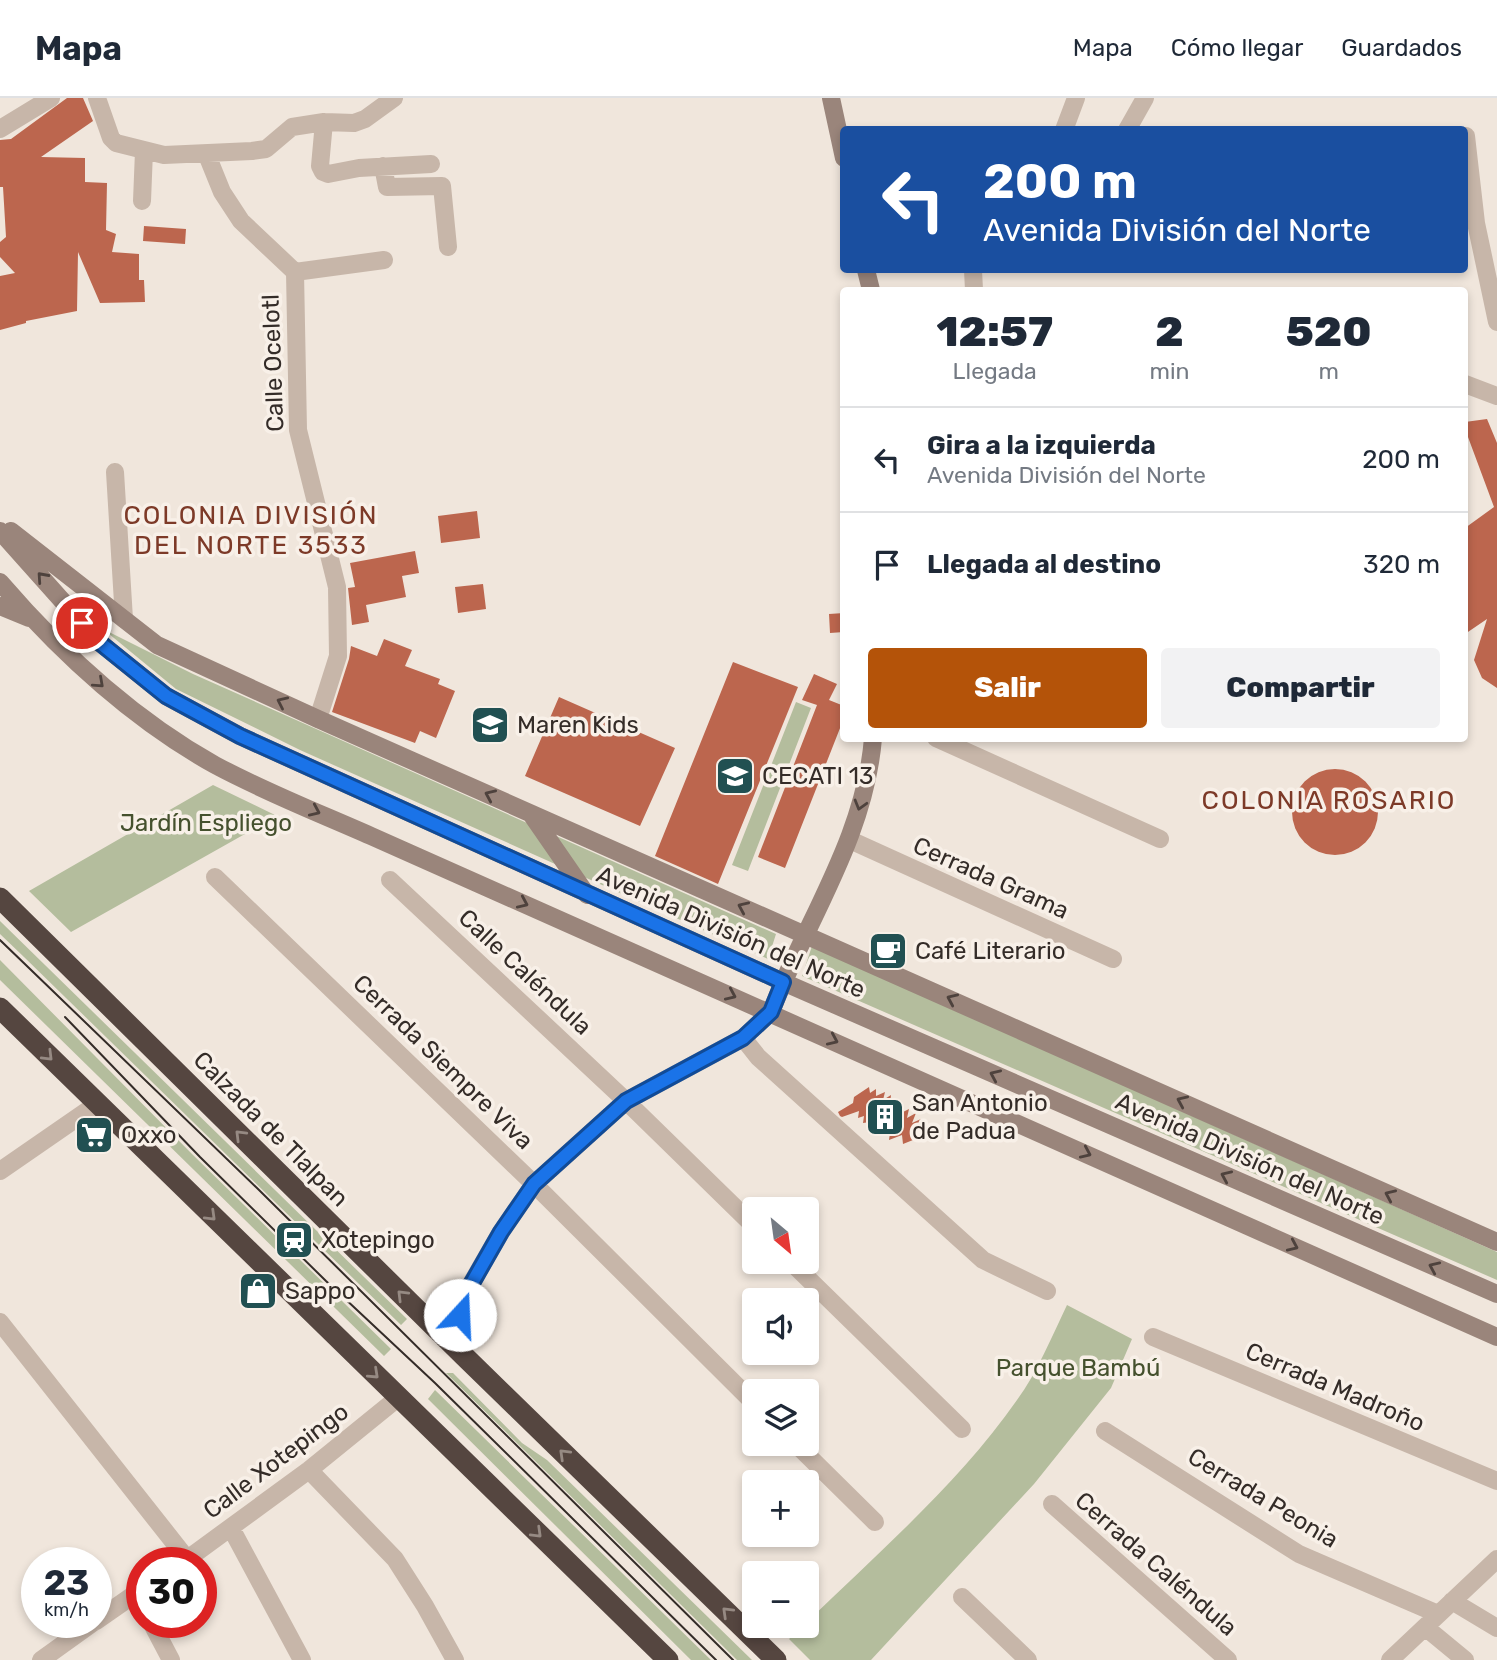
<!DOCTYPE html>
<html lang="es">
<meta charset="utf-8">
<style>
:root{--surface:#fff;--page:#f2f2f3;--text:#1f2937;--muted:#747a83;--line:#e0e1e3;--accent:#b45309}
body{margin:0;font-family:Rubik,sans-serif;background:var(--page);color:var(--text);height:100vh;display:flex;flex-direction:column;font-size:26px;white-space:nowrap}
*{box-sizing:border-box;margin:0}
p{font-size:23px;color:var(--muted)}
.icon{flex:none;width:38px;height:38px;fill:none;stroke:currentColor;stroke-width:2;stroke-linecap:round;stroke-linejoin:round}
.map{position:relative;flex:1;overflow:hidden}
.side{position:absolute;left:840px;top:189px;width:628px;height:455px;display:flex;flex-direction:column;background:var(--surface);border-radius:7px;box-shadow:0 4px 10px #0003}
.side>*{flex:none}
.top-card{position:absolute;left:840px;top:28px;width:628px;height:147px;border-radius:7px;box-shadow:0 4px 10px #0003;background:#1a4fa0;color:#fff;overflow:hidden}
.needle{width:46px;rotate:151deg}
.buttons{position:absolute;left:742px;top:1099px;display:grid;gap:14px}
.buttons a{display:grid;place-items:center;width:77px;height:77px;border-radius:7px;background:var(--surface);box-shadow:0 4px 10px #0003;font-size:35px}
.speed{position:absolute;left:21px;top:1449px;display:flex;gap:14px;font-size:35px;font-weight:700;text-align:center}
.speed>*{display:grid;place-content:center;width:91px;height:91px;border-radius:50%;background:var(--surface);box-shadow:0 4px 10px #0003;line-height:1}
.speed small{font-size:18px;font-weight:400}
.speed .limit{border:10px solid #d22;background:#fff;color:#111}
.pin{position:absolute;display:grid;place-items:center;width:60px;height:60px;color:#fff;margin:-30px;border:4px solid #fff;border-radius:50%;box-shadow:0 2px 7px #0007}
.me{position:absolute;width:77px;margin:-38px;rotate:20deg;stroke-linejoin:round;filter:drop-shadow(0 0 5px #0008)}
.turn{display:flex;align-items:center;gap:24px;height:147px;padding:0 28px;font-size:32px}
.turn .icon{width:91px;height:91px;stroke-width:2.5}
.turn b{display:block;font-size:49px;line-height:60px}
.eta{display:flex;justify-content:space-evenly;align-items:center;height:119px;text-align:center}
.eta b{font-size:42px;font-weight:800;line-height:49px}
.button{display:flex;gap:14px;margin-top:auto;padding:14px 28px}
.button a{flex:1;height:80px;border-radius:7px;background:var(--accent);color:#fff;font-size:28px;font-weight:800;line-height:80px;text-align:center}
.button a+a{background:var(--page);color:var(--text)}
ul{padding:0;list-style:none}
li{display:flex;align-items:center;gap:21px;height:105px;padding:0 28px;border-top:2px solid var(--line)}
li div{flex:1}
li b{display:block;font-size:26px}
li em{font-style:normal}
header{display:flex;align-items:center;gap:42px;box-sizing:border-box;height:98px;padding:0 35px;background:var(--surface);border-bottom:2px solid var(--line)}
header strong{font-size:33px}
nav{display:flex;gap:38px;margin-inline-start:auto;font-size:24px}
.map>svg:first-child{display:block}
.green{fill:#b4bd9d}
.building{fill:#bc664e}
.lines{fill:none;stroke-linecap:round;stroke-linejoin:round}
.street{stroke:#c7b6a9;stroke-width:18}
.secondary{stroke:#9a857b;stroke-width:18}
.highway{stroke:#554640;stroke-width:21}
.tram{stroke:#342c28;stroke-width:2}
.oneway{stroke:#4e423d}
.oneway2{stroke:#968a83}
.route-casing{stroke:#114b97;stroke-width:18}
.route{stroke:#1a73e8;stroke-width:12}
.labels{text-anchor:middle;dominant-baseline:central;stroke-width:7;stroke-linejoin:round;paint-order:stroke}
.street-label{font-size:24px;fill:#342c28;stroke:#f8f0e8}
.poi-label{font-size:24px;fill:#342c28;stroke:#f8f0e8;text-anchor:start}
.park-label{font-size:24px;fill:#45512e;stroke:#f8f0e8}
.neighbourhood-label{font-size:26px;letter-spacing:2px;fill:#7d3a28;stroke:#f8f0e8}
</style>
<header>
<strong>Mapa</strong>
<nav><a>Mapa</a><a>Cómo llegar</a><a>Guardados</a></nav>
</header>
<div class="map">
<svg width="1497" height="1562" viewBox="0 0 1497 1562">
<rect width="100%" height="100%" fill="#f0e6dc"/>
<path class="green" d="M 103,531 L 193,576 L 776,836 L 768,861 L 300,652 L 176,591 Z
M 796,604 L 811,610 L 748,773 L 732,767 Z
M 213,687 L 277,718 L 71,834 L 29,793 Z
M 0,823 L 407,1221 L 401,1227 L 24,859 L 0,836 Z
M 812,848 L 1497,1154 L 1497,1182 L 802,878 Z
M 0,862 L 192,1056 L 391,1251 L 384,1258 L 0,882 Z
M 1067,1207 L 1132,1241 L 1111,1290 L 1034,1386 L 871,1562 L 810,1562 L 789,1541 L 803,1528 L 807,1528 L 807,1524 C 879,1454 959,1385 1017,1302 C 1037,1275 1052,1238 1067,1207 Z
M 446,1275 L 453,1275 L 522,1345 L 547,1362 L 752,1562 L 737,1562 Z
M 435,1292 L 711,1562 L 691,1562 L 428,1301 Z"/>
<path class="building" d="M 67,0 L 83,0 L 93,23 L 41,59 L 85,60 L 85,84 L 107,85 L 106,132 L 116,136 L 112,154 L 139,156 L 139,182 L 144,182 L 145,204 L 100,205 L 78,154 L 77,213 L 26,223 L 26,225 L 0,232 L 0,178 L 15,175 L 0,159 L 0,144 L 6,139 L 3,89 L 0,89 L 0,42 L 11,41 Z
M 144,128 L 186,131 L 185,146 L 143,143 Z
M 1487,321 L 1497,345 L 1497,590 L 1482,580 L 1474,562 L 1487,521 L 1465,536 L 1465,430 L 1494,409 L 1465,331 L 1465,324 Z
M 477,413 L 480,440 L 441,445 L 438,418 Z
M 415,453 L 419,475 L 402,478 L 406,499 L 366,507 L 369,524 L 352,527 L 348,490 L 355,489 L 350,465 Z
M 483,486 L 486,511 L 458,515 L 455,489 Z
M 844,515 L 844,534 L 830,535 L 829,516 Z
M 384,541 L 412,552 L 405,568 L 440,581 L 438,586 L 455,593 L 436,640 L 420,633 L 415,645 L 332,614 L 349,561 L 351,548 L 377,558 Z
M 733,564 L 798,589 L 718,786 L 655,758 Z
M 814,576 L 837,586 L 829,602 L 844,608 L 844,620 L 785,770 L 758,759 L 817,607 L 802,602 Z
M 559,599 L 675,650 L 640,728 L 525,678 Z
M1292 714a43 43 0 1 1 86 0a43 43 0 1 1-86 0Z
M 869,989 L 870,995 L 876,991 L 876,998 L 885,994 L 883,1002 L 891,997 L 890,1006 L 896,1002 L 895,1010 L 902,1006 L 901,1015 L 909,1011 L 907,1020 L 916,1015 L 912,1025 L 921,1021 L 913,1042 L 903,1046 L 902,1037 L 889,1042 L 890,1035 L 882,1038 L 882,1031 L 875,1035 L 876,1027 L 869,1030 L 870,1024 L 863,1025 L 864,1018 L 858,1020 L 859,1013 L 842,1019 L 840,1018 L 838,1014 L 853,1005 L 854,999 Z"/>
<g class="lines">
<path class="street" d="M 97,0 L 111,40 L 116,45 L 164,57 L 252,53 L 266,51 L 292,29 L 324,24 L 354,25 L 365,21 L 394,0
M 324,24 L 320,68 L 323,74 L 328,76 L 359,70 L 431,66
M 0,31 L 51,0
M 1064,32 L 1076,0
M 1127,32 L 1145,0
M 1466,38 L 1476,125 L 1497,224
M 207,57 L 222,94 L 241,123 L 295,174 L 298,332 L 337,489 L 338,558 L 318,621
M 383,68 L 387,89 L 442,88 L 448,149
M 142,103 L 144,53
M 973,172 L 974,192
M 295,174 L 384,162
M 1465,286 L 1497,298
M 115,374 L 124,521
M 936,640 L 1160,741
M 850,742 L 1113,861
M 215,779 L 534,1086 L 754,1305
M 390,782 L 626,1003 L 754,1128
M 743,940 L 758,959 L 983,1162 L 1047,1193
M 0,1073 L 97,1006
M 791,1164 L 962,1331
M 0,1224 L 187,1461
M 1153,1239 L 1497,1383
M 464,1258 L 460,1217 L 464,1198 L 501,1134 L 534,1086 L 626,1003 L 743,940 L 771,914
M 1105,1333 L 1299,1456 L 1438,1516
M 796,1346 L 875,1424
M 309,1372 L 395,1461 L 425,1508 L 455,1562
M 1052,1406 L 1228,1562
M 231,1430 L 302,1562
M 182,1465 L 309,1372 L 399,1299
M 962,1499 L 1028,1562
M 1452,1503 L 1497,1530
M 96,1523 L 142,1491
M 151,1524 L 171,1562
M 1425,1529 L 1465,1562
M 41,1562 L 94,1524
M 1390,1562 L 1497,1461"/>
<path class="secondary" d="M 831,0 L 844,60
M 866,172 L 871,192
M 0,433 L 99,544 L 166,598 L 240,638 L 783,884 L 1497,1196
M 11,433 L 157,547 L 318,621 L 1497,1144
M 0,484 C 62,556 131,620 215,667 C 265,694 319,715 371,738 L 1497,1239
M 0,508 L 29,520
M 531,716 L 587,797
M 771,914 C 806,823 865,740 873,640"/>
<path class="highway" d="M 0,800 L 464,1258 L 776,1562
M 0,910 L 668,1562"/>
<path class="tram" d="M 0,842 L 258,1091 L 733,1562
M 65,919 L 200,1059 L 326,1183 L 435,1285 L 716,1562"/>
</g>
<defs><path id="oneway-chevron" d="M-2-3.5L2.5 0L-2 3.5" fill="none" stroke-width="1.6" stroke-linecap="round" stroke-linejoin="round" transform="scale(1.75)"/></defs>
<g class="oneway">
<use href="#oneway-chevron" transform="translate(42 479) rotate(-132)"/>
<use href="#oneway-chevron" transform="translate(99 585) rotate(42)"/>
<use href="#oneway-chevron" transform="translate(282 604) rotate(-155)"/>
<use href="#oneway-chevron" transform="translate(490 697) rotate(-156)"/>
<use href="#oneway-chevron" transform="translate(860 707) rotate(106)"/>
<use href="#oneway-chevron" transform="translate(315 713) rotate(24)"/>
<use href="#oneway-chevron" transform="translate(523 805) rotate(24)"/>
<use href="#oneway-chevron" transform="translate(743 809) rotate(-156)"/>
<use href="#oneway-chevron" transform="translate(731 897) rotate(24)"/>
<use href="#oneway-chevron" transform="translate(952 901) rotate(-156)"/>
<use href="#oneway-chevron" transform="translate(833 942) rotate(24)"/>
<use href="#oneway-chevron" transform="translate(995 977) rotate(-156)"/>
<use href="#oneway-chevron" transform="translate(1182 1003) rotate(-156)"/>
<use href="#oneway-chevron" transform="translate(1086 1055) rotate(24)"/>
<use href="#oneway-chevron" transform="translate(1226 1078) rotate(-156)"/>
<use href="#oneway-chevron" transform="translate(1390 1097) rotate(-156)"/>
<use href="#oneway-chevron" transform="translate(1293 1148) rotate(24)"/>
<use href="#oneway-chevron" transform="translate(1434 1169) rotate(-156)"/>
</g>
<g class="oneway2">
<use href="#oneway-chevron" transform="translate(48 958) rotate(45)"/>
<use href="#oneway-chevron" transform="translate(240 1037) rotate(-135)"/>
<use href="#oneway-chevron" transform="translate(211 1118) rotate(44)"/>
<use href="#oneway-chevron" transform="translate(402 1197) rotate(-135)"/>
<use href="#oneway-chevron" transform="translate(374 1276) rotate(43)"/>
<use href="#oneway-chevron" transform="translate(564 1356) rotate(-136)"/>
<use href="#oneway-chevron" transform="translate(537 1435) rotate(44)"/>
<use href="#oneway-chevron" transform="translate(727 1514) rotate(-136)"/>
</g>
<g class="lines">
<defs>
<path id="route" d="M 82,525 L 99,544 L 166,598 L 240,638 L 783,884 L 771,914 L 743,940 L 626,1003 L 534,1086 L 501,1134 L 464,1199 L 460,1217"/>
</defs>
<use href="#route" class="route-casing"/>
<use href="#route" class="route"/>
</g>
<defs>
<symbol id="school-square" viewBox="-11 -11 22 22"><rect x="-9" y="-9" width="18" height="18" rx="4" fill="#215052" stroke="#f8f0e8"/><path d="M0-5L7-2L0 1L-7-2ZM-4 1L0 2.5L4 1V4Q0 6-4 4Z" fill="#fff"/></symbol>
<symbol id="university-square" viewBox="-11 -11 22 22"><rect x="-9" y="-9" width="18" height="18" rx="4" fill="#215052" stroke="#f8f0e8"/><path d="M0-5L7-2L0 1L-7-2ZM-4 1L0 2.5L4 1V4Q0 6-4 4Z" fill="#fff"/></symbol>
<symbol id="cafe-square" viewBox="-11 -11 22 22"><rect x="-9" y="-9" width="18" height="18" rx="4" fill="#215052" stroke="#f8f0e8"/><path d="M-5.5-4.5H6V0H3Q3 3.5 0 3.5H-2.5Q-5.5 3.5-5.5 0ZM3-3.2v2h1.7v-2ZM-6 4.5H4V6H-6Z" fill="#fff"/></symbol>
<symbol id="building-square" viewBox="-11 -11 22 22"><rect x="-9" y="-9" width="18" height="18" rx="4" fill="#215052" stroke="#f8f0e8"/><path d="M-4-6H4V6H1V3H-1V6H-4ZM-2.5-4.3h1.7v1.8h-1.7ZM.8-4.3h1.7v1.8H.8ZM-2.5-1h1.7V.8h-1.7ZM.8-1h1.7V.8H.8Z" fill="#fff"/></symbol>
<symbol id="supermarket-square" viewBox="-11 -11 22 22"><rect x="-9" y="-9" width="18" height="18" rx="4" fill="#215052" stroke="#f8f0e8"/><path d="M-6-5.5h2.5l.6 2H6L4.5 2H-2.5L-4.4-4H-6ZM-1.5 3.2a1.3 1.3 0 1 0 .1 0ZM3 3.2a1.3 1.3 0 1 0 .1 0Z" fill="#fff"/></symbol>
<symbol id="station-square" viewBox="-11 -11 22 22"><rect x="-9" y="-9" width="18" height="18" rx="4" fill="#215052" stroke="#f8f0e8"/><path d="M-3-6H3Q5-6 5-4V2Q5 4 3 4L4.5 6H3L1.5 4h-3L-3 6H-4.5L-3 4Q-5 4-5 2V-4Q-5-6-3-6ZM-3.5-4v3h7v-3ZM-3.5 1v1.5H-2V1ZM2 1v1.5H3.5V1Z" fill="#fff"/></symbol>
<symbol id="shop-square" viewBox="-11 -11 22 22"><rect x="-9" y="-9" width="18" height="18" rx="4" fill="#215052" stroke="#f8f0e8"/><path d="M-5-2.5h2.3a2.7 3.5 0 0 1 5.4 0H5L5.5 6h-11ZM-1.5-2.5h3a1.5 2.3 0 0 0-3 0Z" fill="#fff"/></symbol>
</defs>
<g fill-rule="evenodd">
<use href="#school-square" x="468" y="605" width="44" height="44"/>
<use href="#university-square" x="713" y="656" width="44" height="44"/>
<use href="#cafe-square" x="866" y="831" width="44" height="44"/>
<use href="#building-square" x="863" y="997" width="44" height="44"/>
<use href="#supermarket-square" x="72" y="1015" width="44" height="44"/>
<use href="#station-square" x="272" y="1120" width="44" height="44"/>
<use href="#shop-square" x="236" y="1171" width="44" height="44"/>
</g>
<g class="labels">
<g class="street-label">
<text transform="translate(273 265) rotate(-92)">Calle Ocelotl</text>
<text transform="translate(991 780) rotate(24)">Cerrada Grama</text>
<text transform="translate(731 834) rotate(24)">Avenida División del Norte</text>
<text transform="translate(525 874) rotate(43)">Calle Caléndula</text>
<text transform="translate(443 964) rotate(44)">Cerrada Siempre Viva</text>
<text transform="translate(271 1031) rotate(45)">Calzada de Tlalpan</text>
<text transform="translate(1250 1061) rotate(24)">Avenida División del Norte</text>
<text transform="translate(1335 1289) rotate(23)">Cerrada Madroño</text>
<text transform="translate(276 1363) rotate(-37)">Calle Xotepingo</text>
<text transform="translate(1263 1400) rotate(31)">Cerrada Peonia</text>
<text transform="translate(1156 1466) rotate(41)">Cerrada Caléndula</text>
</g>
<g class="poi-label">
<text x="517" y="627">Maren Kids</text>
<text x="762" y="678">CECATI 13</text>
<text x="915" y="853">Café Literario</text>
<text x="912" y="1005">San Antonio<tspan x="912" dy="28">de Padua</tspan></text>
<text x="121" y="1037">Oxxo</text>
<text x="321" y="1142">Xotepingo</text>
<text x="285" y="1193">Sappo</text>
</g>
<g class="park-label">
<text x="206" y="725">Jardín Espliego</text>
<text x="1078" y="1270">Parque Bambú</text>
</g>
<g class="neighbourhood-label">
<text x="251" y="417">COLONIA DIVISIÓN<tspan x="251" dy="30">DEL NORTE 3533</tspan></text>
<text x="1329" y="702">COLONIA ROSARIO</text>
</g>
</g>
</svg>
<div class="buttons">
<a><svg class="needle" viewBox="-14 -14 28 28"><path d="M0-13l5 13h-10z" fill="#e53935"/><path d="M0 13l5-13h-10z" fill="#747a83"/></svg></a>
<a><svg class="icon" aria-label="sound" viewBox="0 0 24 24"><path d="M4 9h4l5-4v14l-5-4H4zM17 9q2 3 0 6"/></svg></a>
<a><svg class="icon" aria-label="layers" viewBox="0 0 24 24"><path d="M12 4l9 5-9 5-9-5zM3 14l9 5 9-5"/></svg></a>
<a>+</a>
<a>−</a>
</div>
<div class="speed"><div>23<small>km/h</small></div><div class="limit">30</div></div>
<div class="pin" style="left:82px;top:525px;background:#d93025"><svg class="icon" aria-label="arrive" viewBox="0 0 24 24"><path d="M6 21V4h12l-3 4 3 4H6"/></svg></div>
<svg class="me" style="left:460px;top:1217px" viewBox="-20 -20 40 40"><circle r="19" fill="#fff"/><path d="M0-13L10 11 0 6-10 11z" fill="#1a73e8"/></svg>
<div class="top-card">
<div class="turn"><svg class="icon" aria-label="left" viewBox="0 0 24 24"><path d="M17 20v-9H6M10 6l-5 5 5 5"/></svg><div><b>200 m</b>Avenida División del Norte</div></div>
</div>
<section class="side">
<div class="eta">
<div><b>12:57</b><p>Llegada</p></div>
<div><b>2</b><p>min</p></div>
<div><b>520</b><p>m</p></div>
</div>
<ul>
<li><svg class="icon" aria-label="left" viewBox="0 0 24 24"><path d="M17 20v-9H6M10 6l-5 5 5 5"/></svg><div><b>Gira a la izquierda</b><p>Avenida División del Norte</p></div><em>200 m</em></li>
<li><svg class="icon" aria-label="arrive" viewBox="0 0 24 24"><path d="M6 21V4h12l-3 4 3 4H6"/></svg><div><b>Llegada al destino</b></div><em>320 m</em></li>
</ul>
<div class="button"><a>Salir</a><a>Compartir</a></div>
</section>
</div>
